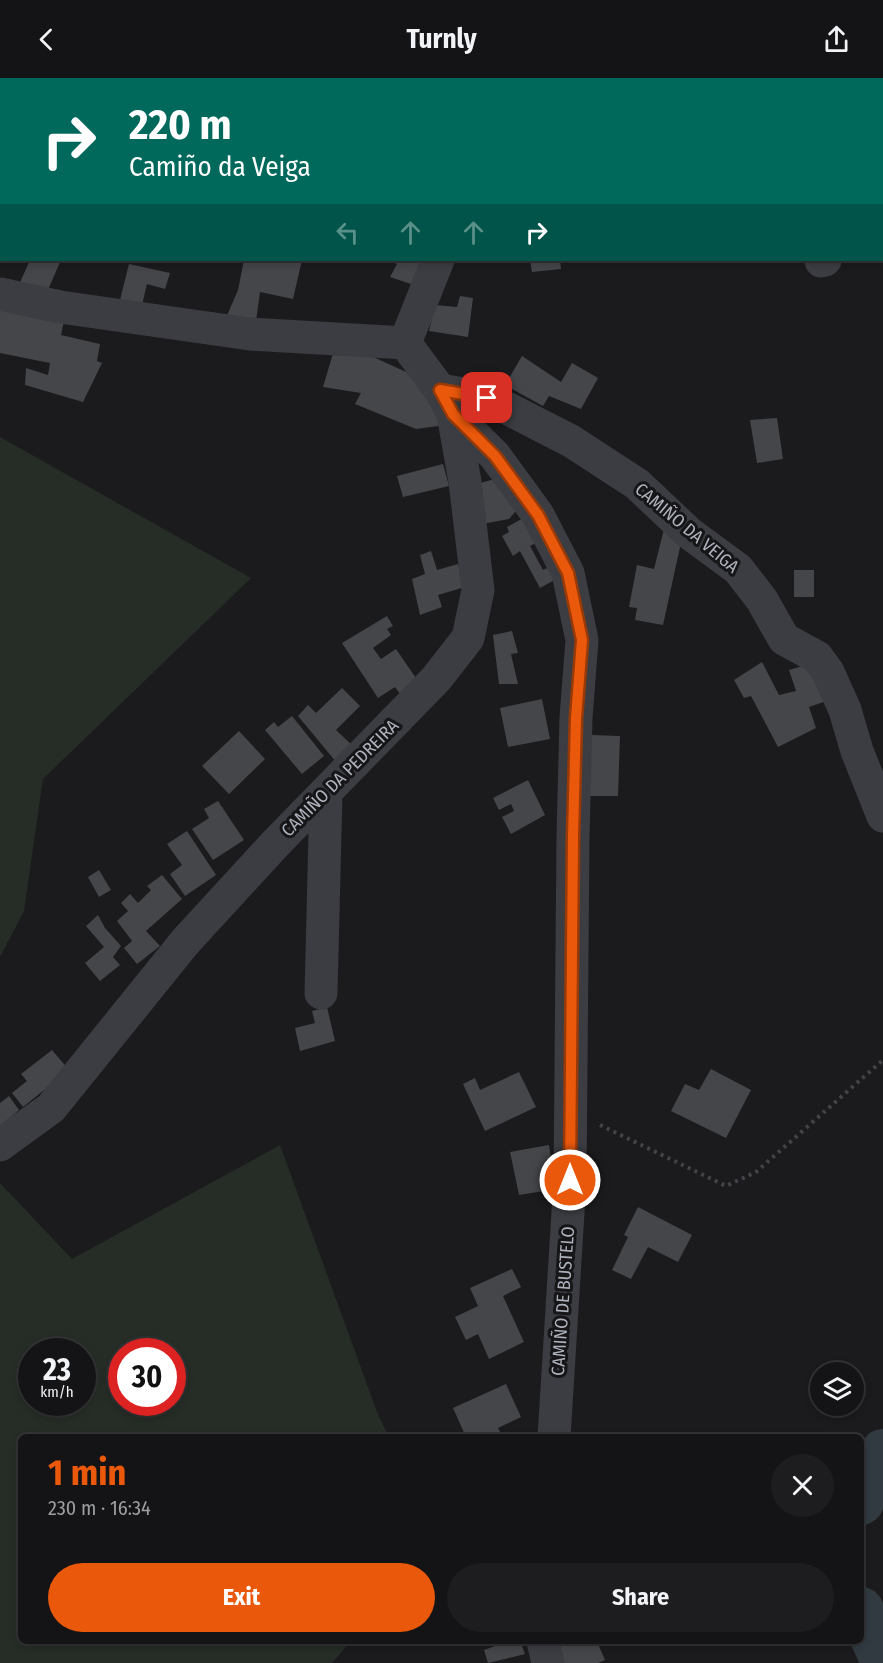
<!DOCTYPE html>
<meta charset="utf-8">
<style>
:root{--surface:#141416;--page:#1d1d1f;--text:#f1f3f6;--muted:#9d9ea1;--line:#333335;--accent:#ea580c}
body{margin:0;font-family:"Fira Sans Condensed",sans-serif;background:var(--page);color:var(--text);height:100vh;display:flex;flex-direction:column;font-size:22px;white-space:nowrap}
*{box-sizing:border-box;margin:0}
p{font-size:20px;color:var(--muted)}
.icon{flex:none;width:33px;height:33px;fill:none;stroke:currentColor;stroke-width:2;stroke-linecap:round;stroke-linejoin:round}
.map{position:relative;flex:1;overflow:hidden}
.details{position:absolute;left:18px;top:1356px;width:846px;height:210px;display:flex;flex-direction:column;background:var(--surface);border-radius:9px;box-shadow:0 3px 9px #0003,0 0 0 2px var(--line)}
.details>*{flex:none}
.banner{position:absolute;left:0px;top:0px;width:884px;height:183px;box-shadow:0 3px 9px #0003,0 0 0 2px var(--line);background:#00695c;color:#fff;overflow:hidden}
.tools{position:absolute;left:810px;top:1284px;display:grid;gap:12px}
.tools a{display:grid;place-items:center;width:54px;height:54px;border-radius:50%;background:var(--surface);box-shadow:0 3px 9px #0003,0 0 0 2px var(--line);font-size:30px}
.speed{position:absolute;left:18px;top:1260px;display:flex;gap:12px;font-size:30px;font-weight:700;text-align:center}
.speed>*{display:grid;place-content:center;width:78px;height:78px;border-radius:50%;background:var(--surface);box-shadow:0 3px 9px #0003,0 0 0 2px var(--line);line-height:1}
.speed small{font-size:15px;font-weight:400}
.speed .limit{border:9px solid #d22;background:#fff;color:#111}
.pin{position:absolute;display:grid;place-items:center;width:51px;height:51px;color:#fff;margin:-26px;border-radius:12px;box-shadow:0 3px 9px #0006}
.me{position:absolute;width:66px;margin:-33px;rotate:0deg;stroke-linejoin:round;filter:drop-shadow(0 0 4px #0008)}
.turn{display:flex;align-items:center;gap:21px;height:126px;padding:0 30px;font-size:27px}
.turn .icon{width:78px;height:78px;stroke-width:2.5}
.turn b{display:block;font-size:42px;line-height:51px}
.lanes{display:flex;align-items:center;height:57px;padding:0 30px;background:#0003;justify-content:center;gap:30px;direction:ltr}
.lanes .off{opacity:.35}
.round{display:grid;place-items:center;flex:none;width:63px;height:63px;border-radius:32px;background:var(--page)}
.head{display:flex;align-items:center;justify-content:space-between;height:102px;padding:0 30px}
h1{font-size:36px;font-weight:700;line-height:45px;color:var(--accent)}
.action{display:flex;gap:12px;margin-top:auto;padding:12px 30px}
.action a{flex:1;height:69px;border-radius:36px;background:var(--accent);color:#fff;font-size:24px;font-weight:700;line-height:69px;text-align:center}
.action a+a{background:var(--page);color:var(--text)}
header{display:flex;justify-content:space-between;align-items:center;height:78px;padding:0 30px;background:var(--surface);font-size:27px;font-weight:700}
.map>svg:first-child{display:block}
.green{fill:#252d26;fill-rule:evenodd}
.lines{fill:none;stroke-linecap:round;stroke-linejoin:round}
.river{stroke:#313a41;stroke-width:46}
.building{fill:#45464a}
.path{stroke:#424449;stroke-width:4;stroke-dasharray:3 4.5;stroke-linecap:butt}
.minor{stroke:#3c3d42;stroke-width:33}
.route-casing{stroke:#983908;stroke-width:15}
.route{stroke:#ea580c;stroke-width:10}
.labels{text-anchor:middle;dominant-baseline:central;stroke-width:6;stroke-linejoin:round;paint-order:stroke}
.street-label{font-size:18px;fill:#aeb2bc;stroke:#161618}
</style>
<header><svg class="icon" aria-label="back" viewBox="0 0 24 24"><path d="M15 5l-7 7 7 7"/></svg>Turnly<svg class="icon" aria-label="share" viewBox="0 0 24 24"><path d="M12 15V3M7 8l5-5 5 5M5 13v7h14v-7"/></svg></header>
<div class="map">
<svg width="883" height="1585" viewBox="0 0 883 1585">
<rect width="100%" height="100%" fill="#1b1b1d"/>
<path class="green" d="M 0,359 L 251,500 L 43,701 L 24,833 L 0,879 Z
M 280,1067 L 377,1334 L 389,1359 L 21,1359 L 21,1563 L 351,1563 L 332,1585 L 0,1585 L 0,1105 L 72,1181 ZM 32,1274 L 82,1274 L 82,1324 L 32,1324 ZM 122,1274 L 172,1274 L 172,1324 L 122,1324 Z"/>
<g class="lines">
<path class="river" d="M 861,1424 L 883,1374
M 861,1532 L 883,1582"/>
</g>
<path class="building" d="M 30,182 L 61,182 L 47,214 L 18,209 Z
M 244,182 L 302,182 L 293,221 L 260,214 L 256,243 L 226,240 L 238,212 Z
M 386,182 L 422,182 L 414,207 L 390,199 L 397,186 Z
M 530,182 L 560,182 L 561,191 L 532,194 Z
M 129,186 L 170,195 L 165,211 L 147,206 L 142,227 L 120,222 Z
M 460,218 L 473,220 L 468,259 L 429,253 L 435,227 L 457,229 Z
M 0,228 L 64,243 L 61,257 L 100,266 L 97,283 L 102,285 L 83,324 L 25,307 L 26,290 L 48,297 L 50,285 L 0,275 Z
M 334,272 L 371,278 L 415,298 L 444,342 L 438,348 L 416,351 L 355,326 L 361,315 L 323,309 Z
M 522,278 L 561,304 L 572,285 L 598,300 L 581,331 L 549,318 L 543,328 L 505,307 Z
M 777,340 L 783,381 L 757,385 L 750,342 Z
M 443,386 L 449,408 L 403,419 L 397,398 Z
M 503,399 L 521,427 L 509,441 L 482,446 L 472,407 Z
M 525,439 L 538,464 L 530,468 L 543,492 L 553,487 L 560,499 L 540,510 L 520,473 L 513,478 L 502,458 L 509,454 L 507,449 Z
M 666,443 L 682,460 L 663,547 L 635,542 L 637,530 L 629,529 L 637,487 L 654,491 Z
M 431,473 L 437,492 L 458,486 L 465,509 L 438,517 L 442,529 L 420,537 L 412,501 L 425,496 L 420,477 Z
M 794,492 L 814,492 L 814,519 L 794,519 Z
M 387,538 L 393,548 L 387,551 L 391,557 L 373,570 L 381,581 L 396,571 L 418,603 L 400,616 L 395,609 L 378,620 L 342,565 Z
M 512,553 L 518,575 L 511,576 L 518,606 L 499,606 L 493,557 Z
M 762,584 L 779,617 L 796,613 L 789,592 L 816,584 L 835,620 L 809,629 L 816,650 L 778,669 L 751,618 L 744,620 L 734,602 Z
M 342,610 L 360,628 L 336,652 L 353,668 L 337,685 L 298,638 L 308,627 L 316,635 Z
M 542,621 L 550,661 L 508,669 L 500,630 Z
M 292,638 L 324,678 L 302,696 L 265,652 L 274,644 L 278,649 Z
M 239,653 L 265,681 L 229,716 L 202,688 Z
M 591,657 L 620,658 L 618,718 L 586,718 Z
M 528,702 L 545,737 L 511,756 L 502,739 L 514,733 L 511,726 L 499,732 L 493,720 Z
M 218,723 L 244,762 L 213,782 L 192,751 L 209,740 L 204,731 Z
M 187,753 L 216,797 L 185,818 L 170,796 L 182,787 L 167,766 Z
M 99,792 L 111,812 L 99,819 L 88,799 Z
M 162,797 L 182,821 L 146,853 L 160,868 L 137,886 L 124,870 L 132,863 L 117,843 L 128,833 L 121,825 L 130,816 L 138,825 L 151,812 L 147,808 Z
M 98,837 L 105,850 L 121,868 L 113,879 L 120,887 L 100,903 L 85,885 L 104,869 L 86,848 Z
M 327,929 L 335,963 L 300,973 L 295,950 L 315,945 L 312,933 Z
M 52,972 L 69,992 L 23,1029 L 12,1015 L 27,1003 L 21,996 Z
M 711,991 L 751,1012 L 726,1060 L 671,1033 L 685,1006 L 699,1012 Z
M 519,994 L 536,1029 L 485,1053 L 463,1006 L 475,1000 L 480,1012 Z
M 9,1018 L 19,1032 L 0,1048 L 0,1025 Z
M 549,1067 L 556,1111 L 519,1117 L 510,1074 Z
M 638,1129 L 692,1157 L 678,1184 L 648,1169 L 631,1201 L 612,1192 L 628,1159 L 624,1157 Z
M 512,1191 L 521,1209 L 503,1218 L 524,1264 L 489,1281 L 478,1256 L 466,1262 L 455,1239 L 478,1228 L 470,1210 Z
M 506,1306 L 521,1339 L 498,1350 L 503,1359 L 466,1359 L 453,1330 Z
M 509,1563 L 520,1563 L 525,1576 L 488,1585 L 484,1572 Z
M 552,1563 L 606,1563 L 598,1566 L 605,1582 L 598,1585 L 558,1585 Z"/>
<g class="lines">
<path class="path" d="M 600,1047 L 726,1108 L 756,1094 L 883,982"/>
<path class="minor" d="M 511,2 L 511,0
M 882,89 L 883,89
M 882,168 L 883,168
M 821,183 L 825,182
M 0,216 L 60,229 L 250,256 L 405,265
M 405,265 L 438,182
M 440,312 L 487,320 L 571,363 L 637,406 L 689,455 L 738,491 L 762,522 L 784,561 L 817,579 L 828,594 L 845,632 L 857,673 L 883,738
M 453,336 L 495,378 L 538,437 L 568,495 L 582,562 L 576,640 L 573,759 L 570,1102 L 554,1359
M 321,915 L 326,715
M 0,1067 L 51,1030 L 185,864 L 275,766 L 436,601 L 468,560 L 478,512 L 465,404 L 453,336 L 440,312 L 405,265
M 543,1563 L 548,1585"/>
</g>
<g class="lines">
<defs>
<path id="route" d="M 487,320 L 440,312 L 453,336 L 495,378 L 538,437 L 568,495 L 582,562 L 576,640 L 573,759 L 570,1102"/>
</defs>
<use href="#route" class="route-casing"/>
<use href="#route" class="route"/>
</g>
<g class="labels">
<g class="street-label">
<text transform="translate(687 450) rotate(40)">CAMIÑO DA VEIGA</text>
<text transform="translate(340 700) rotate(-45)">CAMIÑO DA PEDREIRA</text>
<text transform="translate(563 1223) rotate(-86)">CAMIÑO DE BUSTELO</text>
</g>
</g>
</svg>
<div class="tools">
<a><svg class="icon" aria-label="layers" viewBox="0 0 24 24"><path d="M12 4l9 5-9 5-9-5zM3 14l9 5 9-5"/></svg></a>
</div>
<div class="speed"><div>23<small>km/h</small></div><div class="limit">30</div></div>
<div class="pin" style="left:487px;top:320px;background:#d93025"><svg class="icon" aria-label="arrive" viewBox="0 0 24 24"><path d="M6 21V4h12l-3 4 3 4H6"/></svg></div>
<svg class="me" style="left:570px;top:1102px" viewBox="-20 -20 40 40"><circle r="17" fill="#ea580c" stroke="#fff" stroke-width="3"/><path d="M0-11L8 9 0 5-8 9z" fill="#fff"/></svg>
<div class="banner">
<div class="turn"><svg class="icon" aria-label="right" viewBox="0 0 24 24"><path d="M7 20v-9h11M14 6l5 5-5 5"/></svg><div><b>220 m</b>Camiño da Veiga</div></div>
<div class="lanes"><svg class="icon off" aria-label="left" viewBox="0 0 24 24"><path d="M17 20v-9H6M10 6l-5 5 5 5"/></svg><svg class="icon off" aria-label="ahead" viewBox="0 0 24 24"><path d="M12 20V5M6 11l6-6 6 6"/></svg><svg class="icon off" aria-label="ahead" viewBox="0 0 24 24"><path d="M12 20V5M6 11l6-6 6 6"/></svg><svg class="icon" aria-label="right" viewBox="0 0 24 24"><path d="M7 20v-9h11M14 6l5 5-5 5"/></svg></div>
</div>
<section class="details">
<div class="head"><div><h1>1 min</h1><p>230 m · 16:34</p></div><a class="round"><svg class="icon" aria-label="close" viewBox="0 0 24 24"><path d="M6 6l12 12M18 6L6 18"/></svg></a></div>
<div class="action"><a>Exit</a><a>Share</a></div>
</section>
</div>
